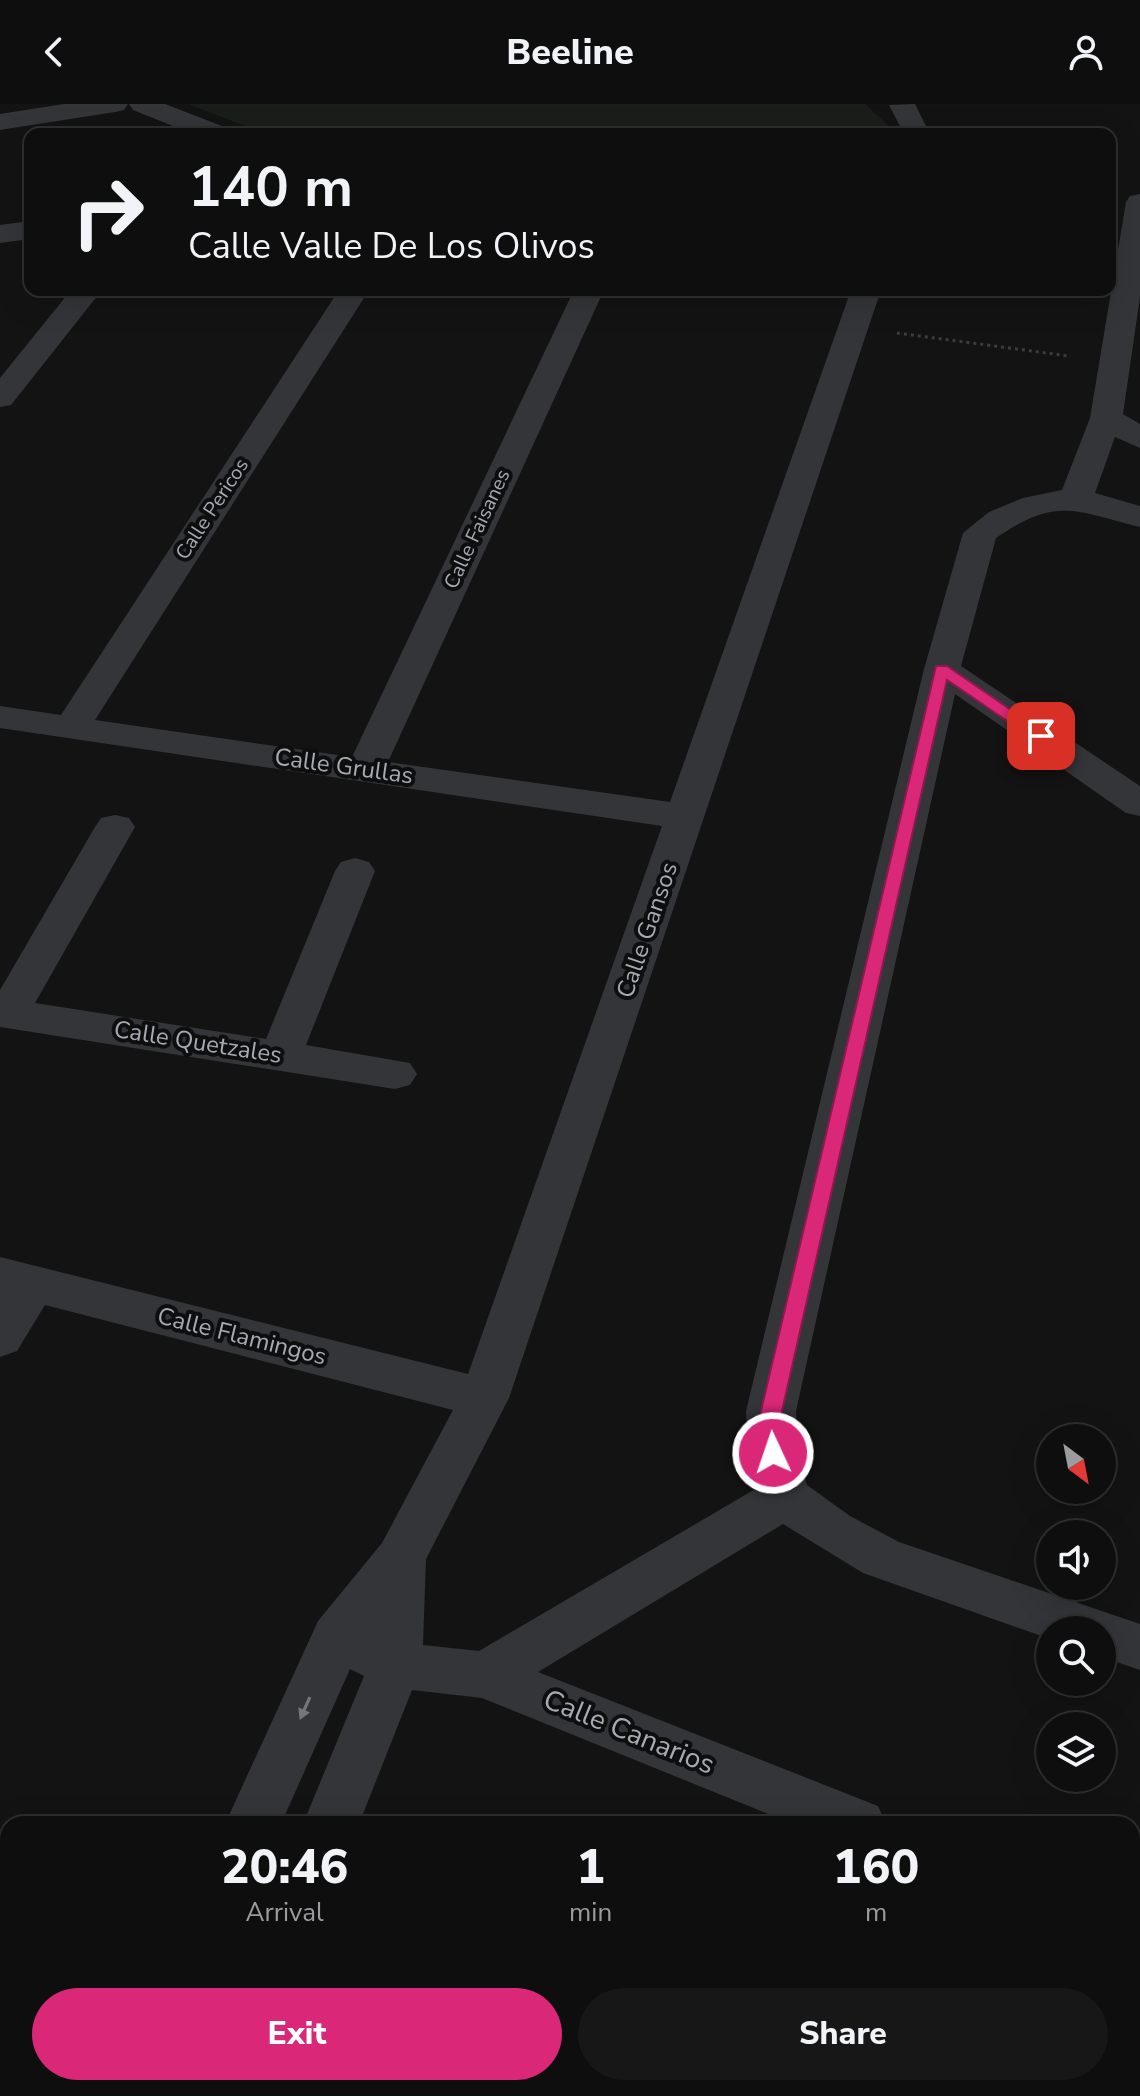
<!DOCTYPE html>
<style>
:root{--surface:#0e0e0f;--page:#171718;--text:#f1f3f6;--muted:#9b9c9e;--line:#2e2e2f;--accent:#db2777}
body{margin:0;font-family:"Nunito Sans",sans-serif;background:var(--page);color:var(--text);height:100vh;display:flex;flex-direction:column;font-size:30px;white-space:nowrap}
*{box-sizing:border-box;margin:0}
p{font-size:26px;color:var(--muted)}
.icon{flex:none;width:44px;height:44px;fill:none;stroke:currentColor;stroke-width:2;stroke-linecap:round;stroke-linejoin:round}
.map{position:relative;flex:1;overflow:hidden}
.details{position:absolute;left:0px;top:1712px;width:1140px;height:280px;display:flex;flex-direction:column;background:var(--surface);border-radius:24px 24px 0 0;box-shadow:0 8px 32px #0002,0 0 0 2px var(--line)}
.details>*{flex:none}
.hud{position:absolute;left:24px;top:24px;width:1092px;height:168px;border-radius:16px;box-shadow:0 8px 32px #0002,0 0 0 2px var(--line);background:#0e0e0f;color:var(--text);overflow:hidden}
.needle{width:52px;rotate:148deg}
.controls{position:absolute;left:1036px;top:1320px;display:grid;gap:16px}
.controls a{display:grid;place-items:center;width:80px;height:80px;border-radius:50%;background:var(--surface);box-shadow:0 8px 32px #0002,0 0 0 2px var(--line);font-size:40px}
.pin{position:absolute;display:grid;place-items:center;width:68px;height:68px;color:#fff;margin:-34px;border-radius:16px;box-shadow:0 4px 12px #0006}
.me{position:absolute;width:88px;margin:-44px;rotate:357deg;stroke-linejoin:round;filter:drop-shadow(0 0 6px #0008)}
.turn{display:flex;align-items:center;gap:28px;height:168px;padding:0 32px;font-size:36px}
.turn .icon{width:104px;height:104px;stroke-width:2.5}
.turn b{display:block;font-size:56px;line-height:68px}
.eta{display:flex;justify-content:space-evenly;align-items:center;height:136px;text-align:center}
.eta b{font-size:48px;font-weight:800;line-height:56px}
.primary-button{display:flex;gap:16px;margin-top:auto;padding:16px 32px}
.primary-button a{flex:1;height:92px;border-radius:48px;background:var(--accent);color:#fff;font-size:32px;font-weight:800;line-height:92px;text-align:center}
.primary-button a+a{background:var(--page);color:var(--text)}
header{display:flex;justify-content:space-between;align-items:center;height:104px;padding:0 32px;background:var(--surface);font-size:36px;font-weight:800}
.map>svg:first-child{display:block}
.green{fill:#1a1e1a}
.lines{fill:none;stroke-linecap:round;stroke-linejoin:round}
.path{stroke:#3b3c40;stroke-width:3;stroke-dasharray:3 4;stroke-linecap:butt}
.minor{fill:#343539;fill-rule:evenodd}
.oneway{fill:#73767c}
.route{fill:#db2777;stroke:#8e194d;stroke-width:2}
.labels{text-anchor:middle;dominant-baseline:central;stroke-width:8;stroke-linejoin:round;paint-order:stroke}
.far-street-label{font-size:20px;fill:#a6abb3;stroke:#0e0e0f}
.street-label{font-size:24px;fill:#a6abb3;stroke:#0e0e0f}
.near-street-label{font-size:28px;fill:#a6abb3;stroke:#0e0e0f}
</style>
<header><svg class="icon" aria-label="back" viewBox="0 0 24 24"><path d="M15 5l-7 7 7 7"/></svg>Beeline<svg class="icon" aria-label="person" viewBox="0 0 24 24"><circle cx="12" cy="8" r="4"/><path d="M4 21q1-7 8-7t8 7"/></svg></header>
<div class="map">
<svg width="1140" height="1992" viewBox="0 0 1140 1992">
<rect width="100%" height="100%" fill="#131314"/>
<path class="green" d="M 188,0 L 865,0 L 890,23 L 892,30 L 266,30 Z"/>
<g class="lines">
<path class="path" d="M 897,229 L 1069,252"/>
<path class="minor" d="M 64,0 L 128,0 L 124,6 L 115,8 L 0,26 L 0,10 Z
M 129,0 L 165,0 L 227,24 L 230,30 L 193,30 L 133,6 Z
M 889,1 L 915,0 L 930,30 L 904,30 Z
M 1140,90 L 1140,193 L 1123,310 L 1140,320 L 1140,344 L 1115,333 L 1095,389 L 1140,402 L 1140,423 C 1075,407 1057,392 996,434 L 961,562 L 1140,682 L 1140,712 L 1126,709 L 955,590 L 796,1307 L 798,1349 L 807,1381 L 850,1412 L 899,1438 L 1140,1520 L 1140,1566 L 1102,1553 L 1102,1526 L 1050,1526 L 1050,1535 L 863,1469 L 783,1420 L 538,1568 L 878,1702 L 886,1720 L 793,1720 L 482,1594 L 412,1586 L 359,1720 L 303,1720 L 364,1572 L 350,1565 L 281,1720 L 225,1720 L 318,1517 L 382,1439 L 453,1306 L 45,1201 L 17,1247 L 0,1253 L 0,1153 L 468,1270 L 662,722 L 0,624 L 0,602 L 61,611 L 339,186 L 369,186 L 95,616 L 352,653 L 574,186 L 604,186 L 388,658 L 670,698 L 851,186 L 881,186 L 509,1294 L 426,1455 L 423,1541 L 479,1547 L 757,1384 L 748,1349 L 746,1307 L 924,565 L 963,429 L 989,408 L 1023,394 L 1062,386 L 1090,314 L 1126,98 L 1130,92 Z
M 30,117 L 30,135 L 0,139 L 0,121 Z
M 71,186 L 102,186 L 11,301 L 0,303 L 0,274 Z
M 115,711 L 129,714 L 135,723 L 35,899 L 266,935 L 335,767 L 341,758 L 355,754 L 369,758 L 375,767 L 306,941 L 410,959 L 417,970 L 410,981 L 395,985 L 0,923 L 0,886 L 95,723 L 101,714 Z
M 1132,1802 L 1140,1805 L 1140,1861 L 1132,1858 Z
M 103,1984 L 165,1984 L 162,1992 L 100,1992 Z
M 194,1984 L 256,1984 L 253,1992 L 191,1992 Z"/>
</g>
<defs><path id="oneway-solid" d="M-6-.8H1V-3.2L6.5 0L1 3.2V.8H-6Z" transform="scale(2)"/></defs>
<use class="oneway" href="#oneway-solid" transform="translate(305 1604) rotate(114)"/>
<path class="route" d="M 936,562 L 947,562 L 1049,632 L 1035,636 L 947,576 L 782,1307 L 784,1349 L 773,1357 L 763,1349 L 761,1307 Z"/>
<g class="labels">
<g class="far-street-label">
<text transform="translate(212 405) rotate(-57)">Calle Pericos</text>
<text transform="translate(477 425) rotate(-65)">Calle Faisanes</text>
</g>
<g class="street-label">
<text transform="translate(344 662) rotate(8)">Calle Grullas</text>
<text transform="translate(647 826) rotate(-71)">Calle Gansos</text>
<text transform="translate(198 938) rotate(9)">Calle Quetzales</text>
<text transform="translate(242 1232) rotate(14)">Calle Flamingos</text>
</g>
<g class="near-street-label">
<text transform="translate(629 1628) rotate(22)">Calle Canarios</text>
</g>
</g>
</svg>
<div class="controls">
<a><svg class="needle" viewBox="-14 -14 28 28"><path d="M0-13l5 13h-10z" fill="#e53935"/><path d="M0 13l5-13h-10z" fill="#9b9c9e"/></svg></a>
<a><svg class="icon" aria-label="sound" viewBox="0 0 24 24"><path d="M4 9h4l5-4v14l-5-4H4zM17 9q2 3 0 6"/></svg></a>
<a><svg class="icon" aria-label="search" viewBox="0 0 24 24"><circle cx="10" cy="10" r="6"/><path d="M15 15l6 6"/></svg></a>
<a><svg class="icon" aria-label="layers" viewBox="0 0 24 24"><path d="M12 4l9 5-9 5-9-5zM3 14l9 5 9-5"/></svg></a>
</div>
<div class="pin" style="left:1041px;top:632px;background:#d93025"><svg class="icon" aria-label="arrive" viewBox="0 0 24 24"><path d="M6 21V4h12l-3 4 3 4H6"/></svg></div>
<svg class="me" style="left:773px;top:1349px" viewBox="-20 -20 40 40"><circle r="17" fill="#db2777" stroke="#fff" stroke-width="3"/><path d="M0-11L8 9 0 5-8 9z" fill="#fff"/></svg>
<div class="hud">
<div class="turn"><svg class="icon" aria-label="right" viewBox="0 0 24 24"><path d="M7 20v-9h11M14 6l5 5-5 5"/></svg><div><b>140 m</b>Calle Valle De Los Olivos</div></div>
</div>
<section class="details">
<div class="eta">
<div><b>20:46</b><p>Arrival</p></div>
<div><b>1</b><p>min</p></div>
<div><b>160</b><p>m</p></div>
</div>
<div class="primary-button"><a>Exit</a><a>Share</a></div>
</section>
</div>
